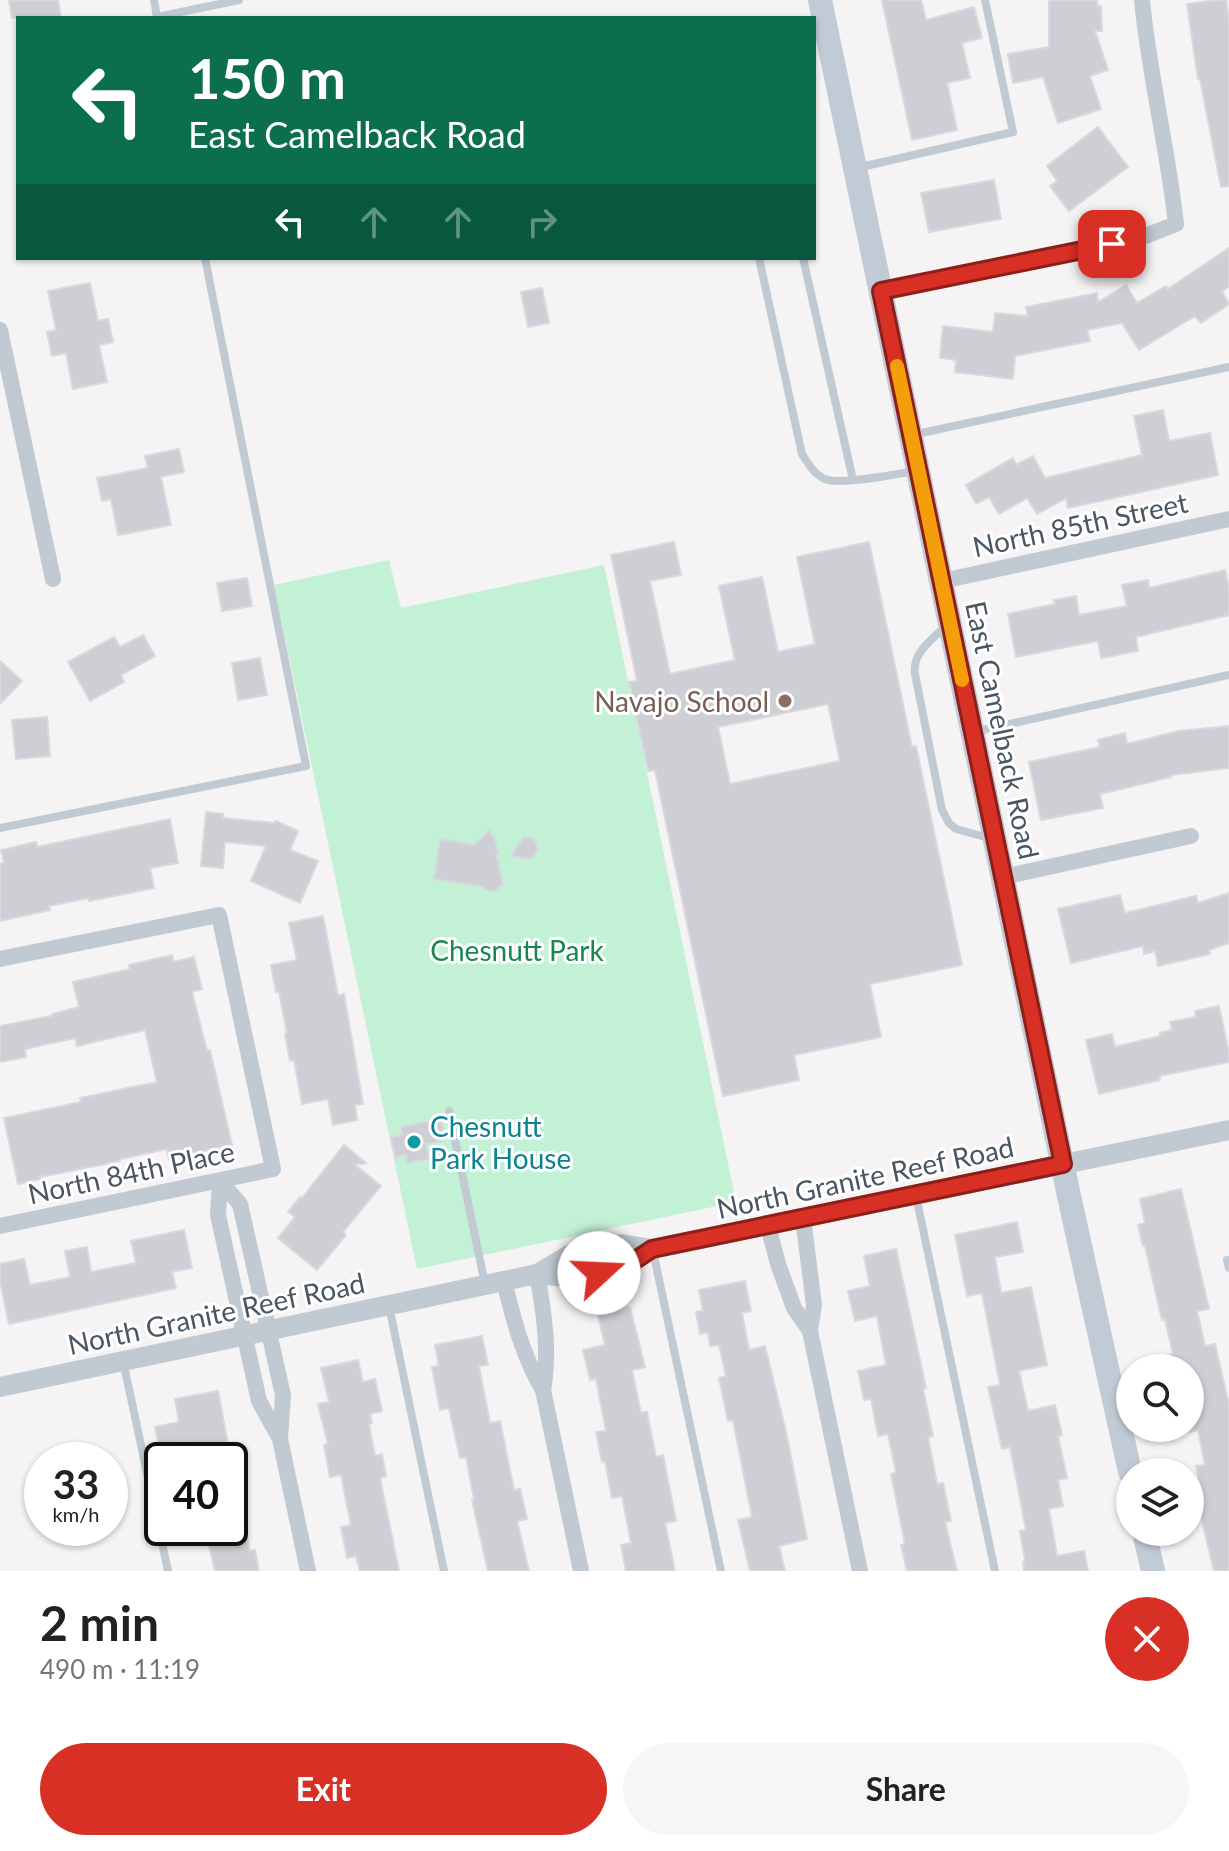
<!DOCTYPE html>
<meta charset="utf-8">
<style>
:root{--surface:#fff;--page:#f6f6f6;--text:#222;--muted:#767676;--accent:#d93025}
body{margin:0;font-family:Lato,sans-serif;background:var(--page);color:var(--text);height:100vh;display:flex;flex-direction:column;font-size:30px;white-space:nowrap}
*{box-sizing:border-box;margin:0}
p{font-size:26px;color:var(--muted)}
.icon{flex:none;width:44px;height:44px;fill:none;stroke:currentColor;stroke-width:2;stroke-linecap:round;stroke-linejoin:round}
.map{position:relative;height:1571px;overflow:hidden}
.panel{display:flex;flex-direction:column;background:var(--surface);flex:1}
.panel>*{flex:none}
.hud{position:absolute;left:16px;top:16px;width:800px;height:244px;border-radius:0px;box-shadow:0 2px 6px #0004;background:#0b6e4f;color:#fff;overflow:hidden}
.fabs{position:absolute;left:1116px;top:1354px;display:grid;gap:16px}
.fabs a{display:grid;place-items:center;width:88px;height:88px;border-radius:50%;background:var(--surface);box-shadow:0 2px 6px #0004;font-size:40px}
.speed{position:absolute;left:24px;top:1442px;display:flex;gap:16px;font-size:40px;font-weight:700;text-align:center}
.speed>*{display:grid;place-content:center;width:104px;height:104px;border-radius:50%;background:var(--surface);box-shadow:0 2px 6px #0004;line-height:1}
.speed small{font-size:20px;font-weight:400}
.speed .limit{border:4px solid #111;border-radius:12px;background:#fff;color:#111}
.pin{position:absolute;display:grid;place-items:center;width:68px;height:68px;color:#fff;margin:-34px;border-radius:16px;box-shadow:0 4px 12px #0006}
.me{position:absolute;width:88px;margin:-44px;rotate:70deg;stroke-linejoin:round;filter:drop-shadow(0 0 6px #0008)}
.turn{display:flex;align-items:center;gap:28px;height:168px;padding:0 40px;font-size:36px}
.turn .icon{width:104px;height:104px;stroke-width:2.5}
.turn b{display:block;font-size:56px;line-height:68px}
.lanes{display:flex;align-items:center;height:76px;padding:0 40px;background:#0003;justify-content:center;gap:40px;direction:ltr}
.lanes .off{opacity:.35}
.round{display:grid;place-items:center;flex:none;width:84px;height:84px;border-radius:42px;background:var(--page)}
.head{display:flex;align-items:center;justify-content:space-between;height:136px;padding:0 40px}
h1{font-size:48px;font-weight:700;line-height:60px}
.cta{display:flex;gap:16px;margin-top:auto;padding:16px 40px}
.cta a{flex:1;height:92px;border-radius:48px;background:var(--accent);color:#fff;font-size:32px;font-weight:700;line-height:92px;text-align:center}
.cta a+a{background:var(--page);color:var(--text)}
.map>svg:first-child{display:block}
.green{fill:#c3f1d5}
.building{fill:#cdcfd5;stroke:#d7d9de;stroke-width:2;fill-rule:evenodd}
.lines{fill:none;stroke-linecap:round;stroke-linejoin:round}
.service{stroke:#c1cad2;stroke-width:8}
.minor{stroke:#c1cad2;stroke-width:16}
.tertiary{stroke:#c1cad2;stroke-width:20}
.secondary{stroke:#c1cbd6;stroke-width:24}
.route-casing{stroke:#8d1f18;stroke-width:20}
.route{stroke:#d93025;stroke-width:14}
.slow{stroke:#f59e0b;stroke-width:14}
.education-dot{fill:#8d6e63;stroke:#fff;stroke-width:3}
.culture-dot{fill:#0f9aa8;stroke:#fff;stroke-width:3}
.labels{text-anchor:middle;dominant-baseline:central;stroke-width:6;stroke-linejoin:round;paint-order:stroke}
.street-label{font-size:28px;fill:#4a5661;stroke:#fff}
.education-label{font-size:28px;fill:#785e54;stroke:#fff;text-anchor:end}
.park-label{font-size:28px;fill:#17864f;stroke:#fff}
.culture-label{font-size:28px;fill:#0d838f;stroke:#fff;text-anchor:start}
</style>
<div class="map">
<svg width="1229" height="1571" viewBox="0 0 1229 1571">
<rect width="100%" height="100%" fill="#f5f3f3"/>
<path class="green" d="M 389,560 L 401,608 L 604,565 L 736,1202 L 417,1269 L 274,585 Z"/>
<path class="building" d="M 9,0 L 58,0 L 61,18 L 12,18 Z
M 882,0 L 921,0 L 926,20 L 974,7 L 982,38 L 962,43 L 970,78 L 947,83 L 957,130 L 912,140 Z
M 1049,0 L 1097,0 L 1097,6 L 1101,6 L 1102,31 L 1095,31 L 1108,70 L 1090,76 L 1101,109 L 1058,123 L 1043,77 L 1013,83 L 1008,54 L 1049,47 Z
M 1217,0 L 1226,0 L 1229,20 L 1229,186 L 1221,187 L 1200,79 L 1198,79 L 1187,4 Z
M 1098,127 L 1128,167 L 1069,211 L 1050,186 L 1057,181 L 1047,166 Z
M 994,180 L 1001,219 L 929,232 L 921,193 Z
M 1229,248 L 1229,287 L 1222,291 L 1229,304 L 1201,323 L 1195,316 L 1139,350 L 1122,323 L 1087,330 L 1090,341 L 1015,356 L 1013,379 L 955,372 L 956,360 L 940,358 L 943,326 L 993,332 L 995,313 L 1028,316 L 1026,307 L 1097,293 L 1098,302 L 1126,285 L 1137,303 L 1166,286 L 1168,289 Z
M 90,283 L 98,321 L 108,319 L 113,342 L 99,345 L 107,382 L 73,389 L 66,353 L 52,356 L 47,332 L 56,330 L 48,291 Z
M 542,288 L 549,323 L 528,327 L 521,292 Z
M 1163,410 L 1169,441 L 1210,433 L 1218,475 L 1068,508 L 1066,498 L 1037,514 L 1027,498 L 999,514 L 989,497 L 976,504 L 966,485 L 1013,458 L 1016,465 L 1033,456 L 1045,478 L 1142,455 L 1134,416 Z
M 179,449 L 184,472 L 161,477 L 171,525 L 118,535 L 111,499 L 102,501 L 97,478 L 148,468 L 145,456 Z
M 674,542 L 681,575 L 650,581 L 670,674 L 735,660 L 719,586 L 762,577 L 778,652 L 815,644 L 797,557 L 869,542 L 912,747 L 916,746 L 962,965 L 870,984 L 881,1037 L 794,1055 L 799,1080 L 723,1096 L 655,770 L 648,771 L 629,682 L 637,681 L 611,555 ZM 828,704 L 840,761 L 730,784 L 718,727 Z
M 1225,570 L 1229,587 L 1229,615 L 1136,637 L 1138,651 L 1101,658 L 1098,641 L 1016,657 L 1008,614 L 1055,604 L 1054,600 L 1076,596 L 1079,615 L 1127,606 L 1122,585 L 1148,580 L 1149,588 Z
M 247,578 L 252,606 L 222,611 L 217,583 Z
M 143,635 L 155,656 L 121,675 L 124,682 L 90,701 L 68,662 L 114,637 L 120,647 Z
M 260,658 L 267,695 L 238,700 L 232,663 Z
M 0,661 L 22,681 L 0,704 Z
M 47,717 L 50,756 L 16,759 L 12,720 Z
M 1229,726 L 1229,768 L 1171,775 L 1171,777 L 1100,794 L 1103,808 L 1041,820 L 1029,762 L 1100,747 L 1098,740 L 1125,733 L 1127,744 L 1179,731 Z
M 206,812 L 223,814 L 223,818 L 275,823 L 276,821 L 298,831 L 290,850 L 318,861 L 300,903 L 251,881 L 266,846 L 225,842 L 223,868 L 201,866 Z
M 170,819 L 178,863 L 150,868 L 154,888 L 89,901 L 88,898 L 49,906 L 50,910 L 0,921 L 0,864 L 4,863 L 1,850 L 36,842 L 37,847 Z
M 490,830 L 492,836 L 494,837 L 499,854 L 496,854 L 503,884 L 495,892 L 485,890 L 484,887 L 434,879 L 440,839 L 474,845 Z
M 524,837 L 534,838 L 538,850 L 531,859 L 511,856 Z
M 1229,893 L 1229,943 L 1209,950 L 1210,954 L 1158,966 L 1155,951 L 1144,954 L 1143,946 L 1071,963 L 1058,909 L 1120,895 L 1125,913 L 1196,896 L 1198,903 Z
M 323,916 L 338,996 L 344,994 L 363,1104 L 355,1105 L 357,1120 L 333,1125 L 328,1099 L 302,1104 L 294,1060 L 290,1061 L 285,1034 L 287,1033 L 279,992 L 276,992 L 271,965 L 297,960 L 289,923 Z
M 172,955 L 173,962 L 194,957 L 202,989 L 192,992 L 207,1051 L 210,1050 L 232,1145 L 169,1159 L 167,1149 L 120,1159 L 120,1161 L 40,1177 L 41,1179 L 18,1184 L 4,1118 L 81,1102 L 80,1098 L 157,1082 L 145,1030 L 77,1046 L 75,1038 L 25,1049 L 26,1057 L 0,1062 L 0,1026 L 52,1016 L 52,1014 L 79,1007 L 73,982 L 130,969 L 129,965 Z
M 1219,1006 L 1229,1053 L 1229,1062 L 1159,1076 L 1160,1080 L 1099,1094 L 1086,1040 L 1112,1034 L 1115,1047 L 1160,1036 L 1160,1033 L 1172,1030 L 1170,1022 L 1196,1017 L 1195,1011 Z
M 441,1119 L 445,1140 L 426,1144 L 429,1159 L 407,1163 L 406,1155 L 395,1157 L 391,1137 L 402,1135 L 401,1127 Z
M 344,1145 L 366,1163 L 355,1165 L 381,1186 L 343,1232 L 346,1235 L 317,1270 L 278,1238 L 295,1217 L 288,1212 L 300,1197 L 302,1198 Z
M 1181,1189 L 1209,1309 L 1197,1311 L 1205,1346 L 1215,1344 L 1229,1405 L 1229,1571 L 1214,1571 L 1195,1492 L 1201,1491 L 1196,1466 L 1205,1465 L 1198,1430 L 1190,1432 L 1190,1368 L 1142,1368 L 1142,1362 L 1173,1354 L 1165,1319 L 1162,1320 L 1145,1246 L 1143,1246 L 1138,1225 L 1145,1223 L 1140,1199 Z
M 1017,1222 L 1023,1252 L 995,1257 L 1001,1293 L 1031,1287 L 1047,1365 L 1019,1371 L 1028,1411 L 1055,1405 L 1062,1435 L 1058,1436 L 1067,1478 L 1058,1480 L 1063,1506 L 1049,1509 L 1057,1556 L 1084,1551 L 1088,1571 L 1024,1571 L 1023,1562 L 1025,1561 L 1020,1531 L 1026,1530 L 1010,1447 L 1002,1449 L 988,1387 L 1000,1385 L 982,1293 L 967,1296 L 955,1235 Z
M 184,1230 L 192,1268 L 172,1272 L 176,1288 L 9,1324 L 0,1281 L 0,1264 L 24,1259 L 30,1285 L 70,1277 L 65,1251 L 87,1247 L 91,1272 L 136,1263 L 131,1241 Z
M 896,1249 L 926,1388 L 923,1389 L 933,1436 L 928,1437 L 937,1484 L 943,1483 L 951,1521 L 945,1522 L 957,1571 L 907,1571 L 901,1545 L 905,1544 L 891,1474 L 896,1472 L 888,1434 L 878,1436 L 871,1399 L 864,1400 L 858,1371 L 886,1365 L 877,1316 L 855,1321 L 848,1291 L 870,1286 L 864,1256 Z
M 745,1281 L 751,1311 L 742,1313 L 749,1350 L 765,1346 L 786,1432 L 807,1539 L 779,1546 L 785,1571 L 750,1571 L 738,1520 L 752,1517 L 733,1420 L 728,1421 L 719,1378 L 726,1376 L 719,1345 L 710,1346 L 708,1332 L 700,1334 L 696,1312 L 703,1311 L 699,1290 Z
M 630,1307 L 645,1367 L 632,1370 L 641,1413 L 647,1412 L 656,1457 L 663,1455 L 676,1521 L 665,1523 L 675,1571 L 626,1571 L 621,1545 L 631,1543 L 622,1496 L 612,1498 L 605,1461 L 602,1462 L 596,1432 L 606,1431 L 596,1379 L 590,1380 L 583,1350 L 605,1345 L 598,1315 Z
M 482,1336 L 488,1365 L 479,1366 L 490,1423 L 500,1421 L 514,1490 L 520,1489 L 527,1519 L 517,1521 L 529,1571 L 488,1571 L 472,1500 L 474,1499 L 466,1457 L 460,1458 L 449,1408 L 440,1410 L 432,1367 L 439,1366 L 435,1345 Z
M 358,1360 L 363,1382 L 375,1379 L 382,1411 L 370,1414 L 372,1423 L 369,1424 L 375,1456 L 382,1454 L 386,1476 L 380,1478 L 399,1571 L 360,1571 L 356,1556 L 347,1558 L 341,1527 L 351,1525 L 341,1475 L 330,1477 L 324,1445 L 328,1444 L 318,1404 L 329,1402 L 321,1368 Z
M 218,1391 L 230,1455 L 203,1460 L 188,1460 L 184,1443 L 159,1447 L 155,1427 L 179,1422 L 175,1399 Z
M 237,1493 L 250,1551 L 255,1550 L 259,1571 L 215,1571 L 205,1528 L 230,1528 L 230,1494 Z"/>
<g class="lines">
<path class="service" d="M 154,0 L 157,17 L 239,0
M 857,168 L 1013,132 L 985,0
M 759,258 L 802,454 C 808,464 816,477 828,480 C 848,484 895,474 916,471
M 803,258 L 853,480
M 912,435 L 1229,367
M 947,625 C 932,640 912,652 915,674 L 942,810 L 949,823 L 956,829 L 989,838
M 974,732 L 1229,675
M 0,828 L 306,766 L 205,258
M 449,1111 L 485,1284
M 916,1196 L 995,1571
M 653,1251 L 721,1571
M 1229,1260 L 1227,1260 L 1229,1268
M 389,1306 L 444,1571
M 123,1361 L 168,1571"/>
<path class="minor" d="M 881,291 L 1140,238 L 1176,224 C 1168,149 1149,75 1142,0
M 0,330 L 53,579
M 942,581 L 1229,519
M 1003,877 L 1191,836
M 0,959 L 219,915 L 273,1169 L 0,1226
M 220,1181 L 240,1204 L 283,1395 L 280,1439 L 308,1571
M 220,1181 L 218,1215 L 259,1401 L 279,1437
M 803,1218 L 814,1305 L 810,1331 L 860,1571
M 768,1226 L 778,1264 L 794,1308 L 810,1331
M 537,1274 C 544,1312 550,1352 543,1390
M 504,1281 C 513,1318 523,1357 543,1390 L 581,1571"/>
<path class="tertiary" d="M 537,1274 L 569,1255 L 621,1244 L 652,1249
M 0,1387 L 537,1274 L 576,1278 L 623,1268 L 652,1249 L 1229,1130"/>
<path class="secondary" d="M 820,0 L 1069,1196 L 1130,1472
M 1144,1532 L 1153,1571"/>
</g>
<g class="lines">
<defs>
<path id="route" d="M 599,1273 L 623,1268 L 652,1249 L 1063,1164 L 881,291 L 1112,244"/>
</defs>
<use href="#route" class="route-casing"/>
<use href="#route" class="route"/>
<path class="slow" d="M 897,366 L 962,680"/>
</g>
<circle class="education-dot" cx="785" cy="701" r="8"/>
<circle class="culture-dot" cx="414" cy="1142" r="8"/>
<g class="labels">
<g class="street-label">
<text transform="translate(1080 524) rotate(-12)">North 85th Street</text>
<text transform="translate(1003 730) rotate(78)">East Camelback Road</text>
<text transform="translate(131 1172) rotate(-12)">North 84th Place</text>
<text transform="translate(865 1177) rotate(-12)">North Granite Reef Road</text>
<text transform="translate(216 1313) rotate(-12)">North Granite Reef Road</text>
</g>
<g class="education-label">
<text x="769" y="701">Navajo School</text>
</g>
<g class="park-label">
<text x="517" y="950">Chesnutt Park</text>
</g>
<g class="culture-label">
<text x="430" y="1126">Chesnutt<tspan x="430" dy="32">Park House</tspan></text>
</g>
</g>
</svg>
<div class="fabs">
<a><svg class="icon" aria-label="search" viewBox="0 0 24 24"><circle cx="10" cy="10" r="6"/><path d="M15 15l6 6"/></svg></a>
<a><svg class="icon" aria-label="layers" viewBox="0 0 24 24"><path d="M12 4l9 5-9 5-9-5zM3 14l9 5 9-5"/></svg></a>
</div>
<div class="speed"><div>33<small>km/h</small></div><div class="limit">40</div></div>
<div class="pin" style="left:1112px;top:244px;background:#d93025"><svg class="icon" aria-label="arrive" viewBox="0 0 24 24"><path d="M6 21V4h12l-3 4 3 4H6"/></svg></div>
<svg class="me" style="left:599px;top:1273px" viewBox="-20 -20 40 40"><circle r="19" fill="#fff"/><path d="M0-13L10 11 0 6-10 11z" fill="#d93025"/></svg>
<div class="hud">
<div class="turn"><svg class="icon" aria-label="left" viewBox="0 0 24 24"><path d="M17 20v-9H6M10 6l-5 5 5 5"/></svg><div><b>150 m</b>East Camelback Road</div></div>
<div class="lanes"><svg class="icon" aria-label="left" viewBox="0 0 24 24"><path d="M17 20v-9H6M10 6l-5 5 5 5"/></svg><svg class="icon off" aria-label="ahead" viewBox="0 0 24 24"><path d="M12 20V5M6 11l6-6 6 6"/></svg><svg class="icon off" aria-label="ahead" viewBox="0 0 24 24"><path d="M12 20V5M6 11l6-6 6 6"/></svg><svg class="icon off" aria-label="right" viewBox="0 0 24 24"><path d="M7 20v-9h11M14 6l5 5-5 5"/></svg></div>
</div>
</div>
<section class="panel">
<div class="head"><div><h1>2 min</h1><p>490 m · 11:19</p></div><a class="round" style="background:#d93025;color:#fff"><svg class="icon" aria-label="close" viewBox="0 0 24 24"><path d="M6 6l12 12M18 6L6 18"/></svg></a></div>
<div class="cta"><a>Exit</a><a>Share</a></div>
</section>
